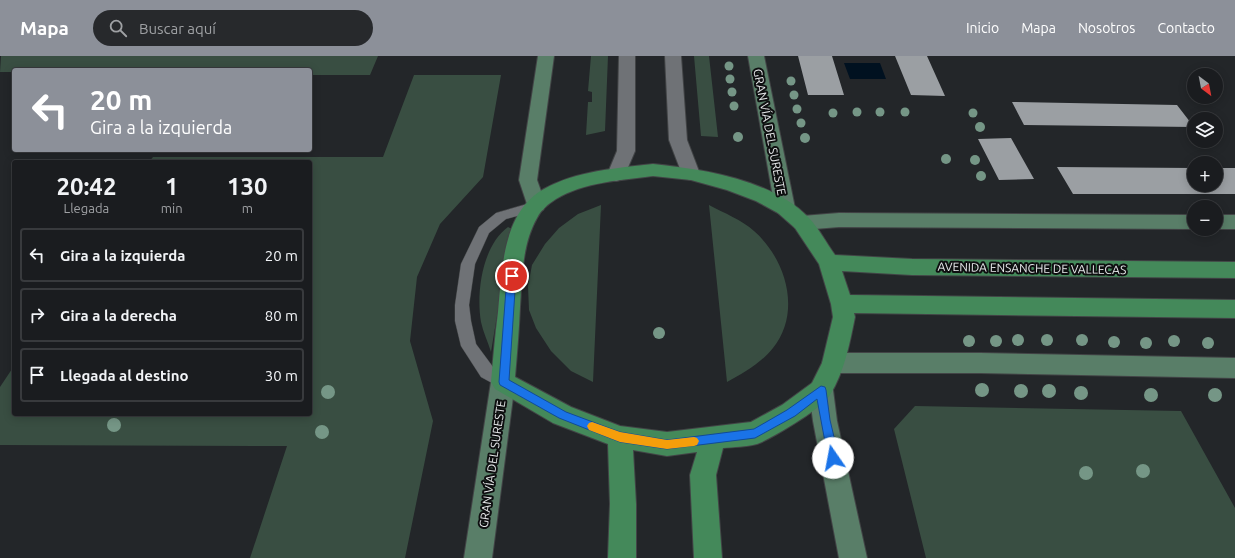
<!DOCTYPE html>
<html lang="es">
<meta charset="utf-8">
<style>
:root{--surface:#1a1c1f;--page:#27292c;--text:#f1f3f6;--muted:#9fa1a4;--line:#383a3d;--accent:#8c9099}
body{margin:0;font-family:Ubuntu,sans-serif;background:var(--page);color:var(--text);height:100vh;display:flex;flex-direction:column;font-size:15px;white-space:nowrap}
*{box-sizing:border-box;margin:0}
p{font-size:13px;color:var(--muted)}
.icon{flex:none;width:22px;height:22px;fill:none;stroke:currentColor;stroke-width:2;stroke-linecap:round;stroke-linejoin:round}
.map{position:relative;flex:1;overflow:hidden}
.side{position:absolute;left:12px;top:104px;width:300px;height:256px;display:flex;flex-direction:column;background:var(--surface);border-radius:4px;box-shadow:0 2px 10px #0003,0 0 0 1px var(--line)}
.side>*{flex:none}
.banner{position:absolute;left:12px;top:12px;width:300px;height:84px;border-radius:4px;box-shadow:0 2px 10px #0003,0 0 0 1px var(--line);background:#8c9099;color:#fff;overflow:hidden}
.needle{width:26px;rotate:148deg}
.buttons{position:absolute;left:1187px;top:12px;display:grid;gap:8px}
.buttons a{display:grid;place-items:center;width:36px;height:36px;border-radius:50%;background:var(--surface);box-shadow:0 2px 10px #0003,0 0 0 1px var(--line);font-size:20px}
.pin{position:absolute;display:grid;place-items:center;width:34px;height:34px;color:#fff;margin:-17px;border:2px solid #fff;border-radius:50%;box-shadow:0 1px 4px #0007}
.me{position:absolute;width:44px;margin:-22px;rotate:348deg;stroke-linejoin:round;filter:drop-shadow(0 0 3px #0008)}
.turn{display:flex;align-items:center;gap:14px;height:84px;padding:0 12px;font-size:18px}
.turn .icon{width:52px;height:52px;stroke-width:2.5}
.turn b{display:block;font-size:28px;line-height:34px}
.eta{display:flex;justify-content:space-evenly;align-items:center;height:68px;text-align:center}
.eta b{font-size:24px;font-weight:700;line-height:28px}
ul{padding:0;list-style:none}
li{display:flex;align-items:center;gap:12px;height:54px;margin:0 8px 6px;padding:0 4px;border:2px solid var(--line);border-radius:4px}
li div{flex:1}
li b{display:block;font-size:15px}
li em{font-style:normal}
header{display:flex;align-items:center;gap:24px;box-sizing:border-box;height:56px;padding:0 20px;background:var(--accent);color:#fff}
header strong{font-size:19px}
nav{display:flex;gap:22px;margin-inline-start:auto;font-size:14px}
.search{width:280px;height:36px;background:var(--page);display:flex;align-items:center;gap:10px;box-sizing:border-box;padding:0 14px;border-radius:22px;color:var(--muted);font-size:15px}
.map>svg:first-child{display:block}
.green{fill:#394e42}
.water{fill:#001120}
.building{fill:#9b9fa3}
.lines{fill:none;stroke-linecap:round;stroke-linejoin:round}
.lane-casing{stroke:#424446;stroke-width:1}
.street-casing{stroke:#424446;stroke-width:2}
.secondary-casing{stroke:#424446;stroke-width:2}
.primary-casing{stroke:#424446;stroke-width:2}
.lane{fill:#6f7276;fill-rule:evenodd}
.street{fill:#6f7276;fill-rule:evenodd}
.secondary{fill:#597e68;fill-rule:evenodd}
.primary{fill:#44895a;fill-rule:evenodd}
.tree{fill:#759686}
.route{fill:#1a73e8;stroke:#114b97}
.slow{fill:#f59e0b}
.labels{text-anchor:middle;dominant-baseline:central;stroke-width:4;stroke-linejoin:round;paint-order:stroke}
.street-label{font-size:12px;fill:#e8eaec;stroke:#0e0f10}
</style>
<header>
<strong>Mapa</strong>
<div class="search"><svg class="icon" aria-label="search" viewBox="0 0 24 24"><circle cx="10" cy="10" r="6"/><path d="M15 15l6 6"/></svg>Buscar aquí</div>
<nav><a>Inicio</a><a>Mapa</a><a>Nosotros</a><a>Contacto</a></nav>
</header>
<div class="map">
<svg width="1235" height="502" viewBox="0 0 1235 502">
<rect width="100%" height="100%" fill="#232629"/>
<path class="green" d="M 1,0 L 378,0 L 370,19 L 310,19 L 310,14 L 14,14 L 14,16 L 0,16 Z
M 591,0 L 608,0 L 605,75 L 586,79 L 588,46 L 592,46 L 592,36 L 588,35 Z
M 694,0 L 709,0 L 718,81 L 701,80 Z
M 414,19 L 501,19 L 483,121 L 440,168 L 417,221 L 410,285 L 433,365 L 405,502 L 250,502 L 287,390 L 0,389 L 0,331 L 14,310 L 14,358 L 310,358 L 310,106 L 149,106 L 153,101 L 383,101 Z
M 601,149 L 593,326 L 571,315 L 551,295 L 536,272 L 529,254 L 528,230 L 532,209 L 545,188 L 559,172 L 578,158 Z
M 709,149 C 724,157 742,164 754,175 C 786,203 802,256 773,292 C 761,307 744,317 727,326 Z
M 508,171 L 512,173 L 511,176 L 491,296 C 488,286 483,276 481,266 C 476,237 482,190 508,171 Z
M 915,350 L 1181,355 L 1235,452 L 1235,502 L 926,502 L 894,373 Z"/>
<path class="water" d="M 844,7 L 880,7 L 886,23 L 850,23 Z"/>
<path class="building" d="M 798,0 L 832,0 L 844,39 L 808,39 Z
M 895,0 L 927,0 L 945,40 L 911,39 Z
M 1012,46 L 1177,49 L 1194,71 L 1024,69 Z
M 1011,82 L 1034,123 L 999,124 L 978,83 Z
M 1057,111 L 1194,112 L 1194,129 L 1216,129 L 1216,112 L 1235,112 L 1235,138 L 1073,138 Z"/>
<g class="lines">
<defs>
<path id="lane" d="M 534,146 L 539,148 L 541,151 L 539,154 L 506,163 L 489,177 L 475,208 L 469,249 L 471,265 L 476,288 L 493,311 L 509,321 L 511,326 L 509,331 L 503,333 L 481,321 L 461,290 L 455,265 L 455,249 L 461,208 L 479,171 L 496,157 Z"/>
<path id="street" d="M 619,0 L 635,0 L 635,95 L 623,123 L 616,125 L 609,123 L 607,119 L 617,95 Z
M 665,0 L 681,0 L 687,84 L 700,118 L 698,122 L 691,124 L 684,122 L 682,118 L 669,84 Z"/>
<path id="secondary" d="M 538,0 L 554,0 L 537,124 L 546,149 L 543,154 L 536,156 L 529,154 L 519,124 Z
M 748,0 L 764,0 L 795,152 L 792,157 L 785,159 L 778,157 L 775,152 Z
M 839,157 L 1194,159 L 1194,173 L 839,171 L 802,174 L 795,172 L 792,167 L 795,162 L 802,160 Z
M 1216,159 L 1235,159 L 1235,173 L 1216,173 Z
M 834,297 L 980,297 L 1235,302 L 1235,322 L 980,317 L 834,317 L 826,314 L 822,307 L 826,300 Z
M 503,316 L 511,319 L 515,326 L 492,502 L 464,502 L 491,326 L 495,319 Z
M 821,324 L 830,327 L 833,334 L 837,365 L 867,502 L 839,502 L 813,365 L 809,334 L 812,327 Z"/>
<path id="primary" d="M 653,108 C 703,113 772,124 808,161 C 819,172 826,187 835,199 L 912,203 L 1235,206 L 1235,222 L 912,219 L 842,215 L 850,239 L 1235,244 L 1235,262 L 854,257 L 855,261 C 849,290 845,314 830,339 C 823,352 771,383 757,388 C 746,391 734,391 723,392 L 716,419 L 722,502 L 694,502 L 690,419 L 697,396 L 667,400 L 633,394 L 636,448 L 636,502 L 608,502 L 610,448 L 608,388 L 553,367 L 495,333 L 491,326 C 493,303 495,280 498,256 C 502,215 502,156 544,133 C 576,115 617,112 653,108 ZM 653,120 L 691,124 L 727,134 L 756,145 L 778,157 L 795,172 L 819,208 L 831,248 L 833,261 L 822,307 L 812,327 L 782,349 L 751,366 L 667,376 L 620,370 L 571,351 L 515,321 C 517,298 519,274 520,251 C 522,222 522,188 537,162 C 541,154 548,148 556,143 C 584,126 622,124 653,120 Z"/>
</defs>
<use href="#lane" class="lane-casing"/>
<use href="#street" class="street-casing"/>
<use href="#secondary" class="secondary-casing"/>
<use href="#primary" class="primary-casing"/>
<use href="#lane" class="lane"/>
<use href="#street" class="street"/>
<use href="#secondary" class="secondary"/>
<use href="#primary" class="primary"/>
</g>
<g class="tree">
<circle cx="729" cy="10" r="4.5"/>
<circle cx="730" cy="23" r="4.5"/>
<circle cx="791" cy="25" r="4.5"/>
<circle cx="732" cy="36" r="4.5"/>
<circle cx="794" cy="39" r="4.5"/>
<circle cx="734" cy="50" r="4.5"/>
<circle cx="797" cy="53" r="4.5"/>
<circle cx="857" cy="56" r="4.5"/>
<circle cx="880" cy="56" r="4.5"/>
<circle cx="905" cy="56" r="4.5"/>
<circle cx="833" cy="57" r="4.5"/>
<circle cx="973" cy="57" r="4.5"/>
<circle cx="801" cy="67" r="4.5"/>
<circle cx="980" cy="71" r="5"/>
<circle cx="738" cy="81" r="5"/>
<circle cx="805" cy="82" r="5"/>
<circle cx="946" cy="103" r="5"/>
<circle cx="975" cy="104" r="5"/>
<circle cx="981" cy="120" r="5"/>
<circle cx="659" cy="277" r="6"/>
<circle cx="1018" cy="284" r="6"/>
<circle cx="1047" cy="284" r="6"/>
<circle cx="1082" cy="284" r="6"/>
<circle cx="969" cy="285" r="6"/>
<circle cx="996" cy="285" r="6"/>
<circle cx="1174" cy="285" r="6"/>
<circle cx="1114" cy="286" r="6"/>
<circle cx="1146" cy="287" r="6"/>
<circle cx="1208" cy="287" r="6"/>
<circle cx="982" cy="334" r="7"/>
<circle cx="1021" cy="335" r="7"/>
<circle cx="1049" cy="335" r="7"/>
<circle cx="328" cy="336" r="7"/>
<circle cx="1081" cy="337" r="7"/>
<circle cx="1151" cy="339" r="7"/>
<circle cx="1215" cy="339" r="7"/>
<circle cx="114" cy="369" r="7"/>
<circle cx="322" cy="376" r="7"/>
<circle cx="1143" cy="415" r="7"/>
<circle cx="1086" cy="417" r="7"/>
</g>
<path class="route" d="M 512,217 L 516,220 L 509,324 L 566,356 L 609,372 L 620,376 L 667,384 L 754,373 L 787,354 L 821,330 L 825,331 L 826,334 L 830,364 L 839,402 L 837,406 L 833,407 L 830,406 L 828,402 L 817,343 L 795,360 L 755,382 L 667,393 L 620,386 L 602,379 L 559,362 L 500,329 L 499,326 L 507,220 Z"/>
<path class="slow" d="M 592,366 L 620,376 L 667,384 L 694,381 L 697,382 L 699,385 L 697,389 L 694,390 L 667,393 L 620,386 L 589,374 L 587,370 L 589,367 Z"/>
<g class="labels">
<g class="street-label">
<text transform="translate(770 76) rotate(79)">GRAN VÍA DEL SURESTE</text>
<text transform="translate(1032 212) rotate(1)">AVENIDA ENSANCHE DE VALLECAS</text>
<text transform="translate(492 408) rotate(-82)">GRAN VÍA DEL SURESTE</text>
</g>
</g>
</svg>
<div class="buttons">
<a><svg class="needle" viewBox="-14 -14 28 28"><path d="M0-13l5 13h-10z" fill="#e53935"/><path d="M0 13l5-13h-10z" fill="#9fa1a4"/></svg></a>
<a><svg class="icon" aria-label="layers" viewBox="0 0 24 24"><path d="M12 4l9 5-9 5-9-5zM3 14l9 5 9-5"/></svg></a>
<a>+</a>
<a>−</a>
</div>
<div class="pin" style="left:512px;top:220px;background:#d93025"><svg class="icon" aria-label="arrive" viewBox="0 0 24 24"><path d="M6 21V4h12l-3 4 3 4H6"/></svg></div>
<svg class="me" style="left:833px;top:402px" viewBox="-20 -20 40 40"><circle r="19" fill="#fff"/><path d="M0-13L10 11 0 6-10 11z" fill="#1a73e8"/></svg>
<div class="banner">
<div class="turn"><svg class="icon" aria-label="left" viewBox="0 0 24 24"><path d="M17 20v-9H6M10 6l-5 5 5 5"/></svg><div><b>20 m</b>Gira a la izquierda</div></div>
</div>
<section class="side">
<div class="eta">
<div><b>20:42</b><p>Llegada</p></div>
<div><b>1</b><p>min</p></div>
<div><b>130</b><p>m</p></div>
</div>
<ul>
<li><svg class="icon" aria-label="left" viewBox="0 0 24 24"><path d="M17 20v-9H6M10 6l-5 5 5 5"/></svg><div><b>Gira a la izquierda</b></div><em>20 m</em></li>
<li><svg class="icon" aria-label="right" viewBox="0 0 24 24"><path d="M7 20v-9h11M14 6l5 5-5 5"/></svg><div><b>Gira a la derecha</b></div><em>80 m</em></li>
<li><svg class="icon" aria-label="arrive" viewBox="0 0 24 24"><path d="M6 21V4h12l-3 4 3 4H6"/></svg><div><b>Llegada al destino</b></div><em>30 m</em></li>
</ul>
</section>
</div>
